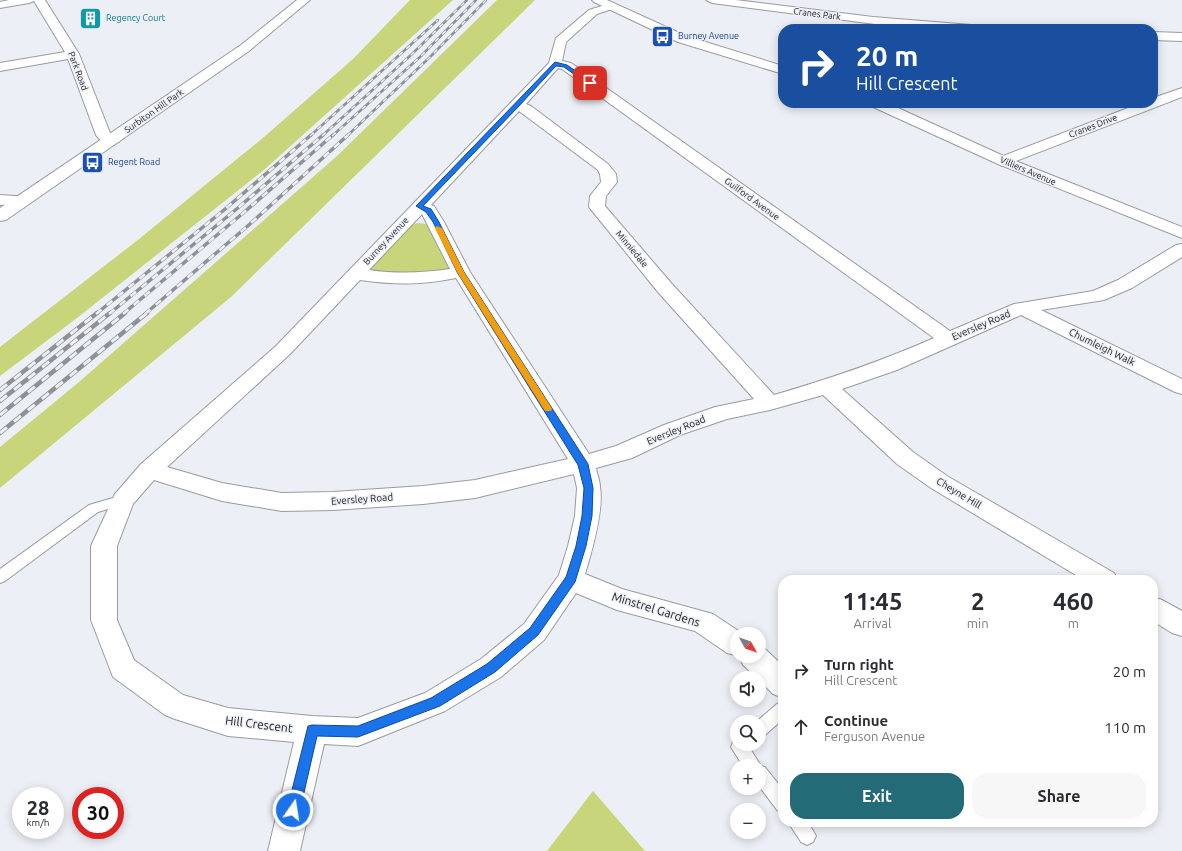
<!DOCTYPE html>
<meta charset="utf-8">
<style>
:root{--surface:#fff;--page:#f7f7f7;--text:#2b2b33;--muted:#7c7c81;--accent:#226b77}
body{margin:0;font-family:Ubuntu,sans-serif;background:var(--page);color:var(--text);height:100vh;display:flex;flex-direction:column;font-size:15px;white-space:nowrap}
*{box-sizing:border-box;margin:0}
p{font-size:13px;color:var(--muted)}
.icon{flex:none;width:22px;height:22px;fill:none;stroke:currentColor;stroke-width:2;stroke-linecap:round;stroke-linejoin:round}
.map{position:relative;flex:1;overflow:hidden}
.details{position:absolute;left:778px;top:575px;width:380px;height:252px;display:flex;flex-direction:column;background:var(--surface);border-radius:16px;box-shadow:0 2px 10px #0003}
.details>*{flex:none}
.top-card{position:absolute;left:778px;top:24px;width:380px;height:84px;border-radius:16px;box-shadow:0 2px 10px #0003;background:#1a4fa0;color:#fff;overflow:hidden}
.needle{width:26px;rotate:130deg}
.fabs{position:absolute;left:730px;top:627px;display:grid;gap:8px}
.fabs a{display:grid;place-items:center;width:36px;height:36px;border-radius:50%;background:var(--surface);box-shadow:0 2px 10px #0003;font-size:20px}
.speed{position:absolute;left:12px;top:787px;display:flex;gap:8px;font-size:20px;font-weight:700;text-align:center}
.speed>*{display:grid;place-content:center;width:52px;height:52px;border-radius:50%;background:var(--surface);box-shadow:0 2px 10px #0003;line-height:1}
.speed small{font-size:10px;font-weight:400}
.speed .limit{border:6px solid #d22;background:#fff;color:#111}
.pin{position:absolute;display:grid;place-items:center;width:34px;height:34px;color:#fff;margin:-17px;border-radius:8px;box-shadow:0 2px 6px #0006}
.me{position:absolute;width:44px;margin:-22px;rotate:13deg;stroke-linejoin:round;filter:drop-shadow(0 0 3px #0008)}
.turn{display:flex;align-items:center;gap:14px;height:84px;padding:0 12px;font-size:18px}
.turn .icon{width:52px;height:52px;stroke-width:2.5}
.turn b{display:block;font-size:28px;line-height:34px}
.eta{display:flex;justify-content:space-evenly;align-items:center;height:68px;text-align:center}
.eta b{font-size:24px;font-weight:700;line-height:28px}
.primary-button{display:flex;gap:8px;margin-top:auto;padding:8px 12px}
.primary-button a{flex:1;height:46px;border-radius:16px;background:var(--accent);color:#fff;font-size:16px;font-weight:700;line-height:46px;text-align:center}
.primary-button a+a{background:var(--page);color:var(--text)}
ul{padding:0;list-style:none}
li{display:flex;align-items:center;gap:12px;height:56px;padding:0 12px}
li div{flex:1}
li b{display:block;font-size:15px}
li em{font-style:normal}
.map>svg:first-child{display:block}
.green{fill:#c9d57a}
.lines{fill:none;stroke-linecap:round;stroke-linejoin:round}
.service-casing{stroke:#989ba0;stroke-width:2}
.minor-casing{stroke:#989ba0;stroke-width:2}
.tertiary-casing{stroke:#989ba0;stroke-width:2}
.service{fill:#fff;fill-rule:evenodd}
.minor{fill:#fff;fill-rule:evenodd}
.tertiary{fill:#fff;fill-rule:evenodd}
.rail-far2-casing{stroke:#8f9195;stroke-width:2.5}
.rail-far1-casing{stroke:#8f9195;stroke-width:3.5}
.rail-casing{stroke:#8f9195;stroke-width:4.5}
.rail-far2{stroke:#eceff5;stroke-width:1.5;stroke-dasharray:5;stroke-linecap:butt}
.rail-far1{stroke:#eceff5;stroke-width:2.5;stroke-dasharray:7;stroke-linecap:butt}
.rail{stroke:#eceff5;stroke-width:3;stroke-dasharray:9;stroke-linecap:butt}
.route{fill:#1a73e8;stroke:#114b97}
.slow{fill:#f59e0b}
.labels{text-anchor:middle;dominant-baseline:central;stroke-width:3;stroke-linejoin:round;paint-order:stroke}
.far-street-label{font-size:9px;fill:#222325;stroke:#eceff5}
.far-culture-label{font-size:9px;fill:#0d838f;stroke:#eceff5;text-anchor:start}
.far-transit-label{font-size:9px;fill:#164399;stroke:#eceff5;text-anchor:start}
.street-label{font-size:10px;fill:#222325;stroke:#eceff5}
.near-street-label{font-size:12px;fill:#222325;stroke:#eceff5}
</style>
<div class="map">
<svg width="1182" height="851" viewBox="0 0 1182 851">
<rect width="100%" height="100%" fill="#eceff5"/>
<path class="green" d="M 410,0 L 453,0 L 265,169 L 77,318 L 0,376 L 0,347 L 139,239 L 264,137 L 353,59 Z
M 497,0 L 535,0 L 231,297 L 0,488 L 0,447 L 79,382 L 337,156 Z
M 419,223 L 426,224 L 433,227 L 451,268 L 447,270 L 416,274 L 373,272 L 371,267 L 412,224 Z
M 593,791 L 645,851 L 547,851 Z"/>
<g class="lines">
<defs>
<path id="service" d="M 123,495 L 128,497 L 130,500 L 128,503 L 98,512 L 5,581 L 0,583 L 0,569 L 89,505 Z
M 783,702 L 783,719 L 765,735 L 759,737 L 759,722 L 756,722 L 777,704 Z
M 737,738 L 737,744 L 750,744 L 749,747 L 761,766 L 765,767 L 783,790 L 783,812 L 777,810 L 759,786 L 759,766 L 743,766 L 731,747 L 733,742 Z
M 788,822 L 808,822 L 816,836 L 813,842 L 807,845 L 801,842 Z"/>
<path id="minor" d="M 9,0 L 45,0 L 79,54 L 110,133 L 119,136 L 121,139 L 119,142 L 114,143 L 101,141 L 96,135 L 68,59 L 0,71 L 0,63 L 65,52 L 34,1 L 29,3 L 0,8 L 0,2 Z
M 611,3 L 615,4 L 617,6 L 615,8 L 597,14 L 566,42 L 562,61 L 571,63 L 950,331 L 1014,304 L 1093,291 L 1118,280 L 1176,245 L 1182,244 L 1182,257 L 1132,288 L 1104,300 L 1041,310 L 1182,379 L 1182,394 L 1175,392 L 1021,315 L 897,370 L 842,389 L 913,452 L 947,476 L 1114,573 L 1118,580 L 1084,580 L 931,488 L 897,464 L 823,395 L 770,410 L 727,419 L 680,435 L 632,458 L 596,468 C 597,474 600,481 600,487 C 604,510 592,551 585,574 L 622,589 L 713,614 L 743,634 L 737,634 L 737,656 L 759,656 L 759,646 L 763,647 L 783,666 L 783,698 L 773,694 L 759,680 L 759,678 L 757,678 L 743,665 L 739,656 L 727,653 L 695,631 L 617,610 L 576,593 L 544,640 L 501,677 L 445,711 L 358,746 L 324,744 L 300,851 L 268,851 L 294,742 L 228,736 L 175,719 L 165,715 L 113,677 L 91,620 L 91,546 L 115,494 L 141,464 L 276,346 L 549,63 L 556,38 L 589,10 ZM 558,68 L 562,69 L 934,338 C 882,361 829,379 774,395 L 672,284 L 605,206 L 606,196 L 617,182 L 616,174 L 608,164 L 531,106 L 526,104 ZM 519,111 L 598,170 L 600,174 L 601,182 L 590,196 L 589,207 L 658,292 L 754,399 L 715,407 L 664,425 L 616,446 L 589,454 L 470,272 L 444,222 L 434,206 L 431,205 ZM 422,214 L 450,269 C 423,273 396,274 369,270 ZM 456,278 L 568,459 L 475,480 L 423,486 L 333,492 L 282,493 L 222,483 L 167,467 L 290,354 L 360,280 C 395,285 421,285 456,278 ZM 574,474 L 577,488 L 575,516 L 568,546 L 559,575 L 524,624 L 481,659 L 425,693 L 358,718 L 312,716 L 228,708 L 183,695 L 134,660 L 117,620 L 117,546 L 133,504 L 154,480 L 222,501 L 282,511 L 333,510 L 423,504 L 475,498 Z
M 1182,88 L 1182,97 L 1008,164 L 1003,166 L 998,164 L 995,161 L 998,158 L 1141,103 L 1153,103 L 1153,98 Z
M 0,195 L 30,197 L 32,200 L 30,203 L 0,205 Z
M 1153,597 L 1162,600 L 1182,611 L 1182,636 L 1172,633 L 1153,621 Z"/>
<path id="tertiary" d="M 297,0 L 310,0 L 249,51 L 6,220 L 0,221 L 0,208 L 241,45 Z
M 592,0 L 607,0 L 686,36 L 783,66 L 783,74 L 678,42 L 594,2 Z
M 706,0 L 736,0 L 873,17 L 971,25 L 975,26 L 977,29 L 906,28 L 712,3 Z
M 1153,32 L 1182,33 L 1182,41 L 1153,40 Z
M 869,103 L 887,103 L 1008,158 L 1182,227 L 1182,238 L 998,164 L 871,106 Z"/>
</defs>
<use href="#service" class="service-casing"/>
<use href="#minor" class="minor-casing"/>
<use href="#tertiary" class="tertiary-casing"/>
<use href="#service" class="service"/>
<use href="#minor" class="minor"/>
<use href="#tertiary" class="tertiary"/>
<defs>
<path id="rail-far2" d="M 310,136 L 438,20
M 322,136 L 412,54 L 467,0
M 332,136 L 420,57 L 476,0
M 347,136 L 429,58 L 486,0"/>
<path id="rail-far1" d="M 96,314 L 224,210 L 311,135
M 109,314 L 239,207 L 323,135
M 123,314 L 242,214 L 333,135
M 145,314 L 250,224 L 348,135"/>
<path id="rail" d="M 0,390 L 97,313
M 0,401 L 110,313
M 0,415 L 125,313
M 0,433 L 147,313"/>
</defs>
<use href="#rail-far2" class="rail-far2-casing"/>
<use href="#rail-far1" class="rail-far1-casing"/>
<use href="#rail" class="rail-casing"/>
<use href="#rail-far2" class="rail-far2"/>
<use href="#rail-far1" class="rail-far1"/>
<use href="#rail" class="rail"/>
</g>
<path class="route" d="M 555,62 L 567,65 L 593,83 L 588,84 L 564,67 L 556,66 L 519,106 L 423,206 L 431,209 L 439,222 L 464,272 L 588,464 L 593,488 L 592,516 L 586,546 L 575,582 L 538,635 L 495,672 L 440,706 L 358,737 L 317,736 L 300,810 L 298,815 L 293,817 L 289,815 L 287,810 L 308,726 L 312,725 L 358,726 L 431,698 L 487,664 L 530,628 L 566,577 L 576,546 L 582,516 L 584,488 L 578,465 L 457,272 L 433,222 L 426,212 L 416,206 Z"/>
<path class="slow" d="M 436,226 L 442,228 L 464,272 L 551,407 L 552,409 L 551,411 L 545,411 L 457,272 L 435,228 Z"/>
<defs>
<symbol id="building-square" viewBox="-11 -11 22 22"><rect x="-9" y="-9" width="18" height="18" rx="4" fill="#0f9aa8" stroke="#eceff5"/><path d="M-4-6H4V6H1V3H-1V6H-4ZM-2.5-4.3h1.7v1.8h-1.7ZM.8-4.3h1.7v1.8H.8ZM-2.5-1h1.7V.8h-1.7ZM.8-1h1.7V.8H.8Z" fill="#fff"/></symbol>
<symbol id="bus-square" viewBox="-11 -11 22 22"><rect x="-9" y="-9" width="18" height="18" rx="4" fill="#1a4fb4" stroke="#eceff5"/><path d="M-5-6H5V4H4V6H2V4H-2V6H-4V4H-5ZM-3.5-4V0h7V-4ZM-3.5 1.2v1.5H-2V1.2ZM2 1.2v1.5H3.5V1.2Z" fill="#fff"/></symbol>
</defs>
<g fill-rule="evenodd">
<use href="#building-square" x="78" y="6" width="25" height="25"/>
<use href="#bus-square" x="650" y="24" width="25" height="25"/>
<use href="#bus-square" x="80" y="150" width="25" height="25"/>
</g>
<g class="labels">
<g class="far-street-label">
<text transform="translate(817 14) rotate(7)">Cranes Park</text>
<text transform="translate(78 71) rotate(69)">Park Road</text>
<text transform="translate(154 111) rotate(-35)">Surbiton Hill Park</text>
<text transform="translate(1093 126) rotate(-21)">Cranes Drive</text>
<text transform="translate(1028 171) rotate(23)">Villiers Avenue</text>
<text transform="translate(752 199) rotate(36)">Guilford Avenue</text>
<text transform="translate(386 241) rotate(-47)">Burney Avenue</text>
<text transform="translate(632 249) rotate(50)">Minniedale</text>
</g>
<g class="far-culture-label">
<text x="106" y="18">Regency Court</text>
</g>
<g class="far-transit-label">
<text x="678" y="36">Burney Avenue</text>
<text x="108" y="162">Regent Road</text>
</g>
<g class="street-label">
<text transform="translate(981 325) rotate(-23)">Eversley Road</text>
<text transform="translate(1102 347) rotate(26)">Chumleigh Walk</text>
<text transform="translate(676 430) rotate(-22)">Eversley Road</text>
<text transform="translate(959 493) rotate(31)">Cheyne Hill</text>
<text transform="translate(362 499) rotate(-4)">Eversley Road</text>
</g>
<g class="near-street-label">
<text transform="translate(656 609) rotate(17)">Minstrel Gardens</text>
<text transform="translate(259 724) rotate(7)">Hill Crescent</text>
</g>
</g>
</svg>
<div class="fabs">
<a><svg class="needle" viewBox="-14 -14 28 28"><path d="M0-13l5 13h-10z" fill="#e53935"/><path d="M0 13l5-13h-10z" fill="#7c7c81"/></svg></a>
<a><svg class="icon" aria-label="sound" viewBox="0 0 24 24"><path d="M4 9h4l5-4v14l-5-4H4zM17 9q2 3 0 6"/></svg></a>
<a><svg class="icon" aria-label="search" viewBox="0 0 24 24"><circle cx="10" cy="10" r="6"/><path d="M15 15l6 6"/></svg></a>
<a>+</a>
<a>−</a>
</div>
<div class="speed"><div>28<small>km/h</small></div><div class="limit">30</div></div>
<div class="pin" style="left:590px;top:83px;background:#d93025"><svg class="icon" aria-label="arrive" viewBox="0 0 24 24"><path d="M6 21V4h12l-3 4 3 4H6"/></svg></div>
<svg class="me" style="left:293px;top:810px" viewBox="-20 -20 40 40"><circle r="17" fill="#1a73e8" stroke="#fff" stroke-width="3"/><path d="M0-11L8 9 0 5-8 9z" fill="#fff"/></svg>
<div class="top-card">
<div class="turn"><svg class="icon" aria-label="right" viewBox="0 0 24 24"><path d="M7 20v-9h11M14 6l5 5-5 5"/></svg><div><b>20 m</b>Hill Crescent</div></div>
</div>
<section class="details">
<div class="eta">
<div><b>11:45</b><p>Arrival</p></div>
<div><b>2</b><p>min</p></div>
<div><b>460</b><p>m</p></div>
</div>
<ul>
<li><svg class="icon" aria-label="right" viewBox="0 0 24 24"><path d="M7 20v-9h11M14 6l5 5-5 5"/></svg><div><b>Turn right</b><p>Hill Crescent</p></div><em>20 m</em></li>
<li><svg class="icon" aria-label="ahead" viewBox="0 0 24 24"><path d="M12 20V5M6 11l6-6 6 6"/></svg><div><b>Continue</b><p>Ferguson Avenue</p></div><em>110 m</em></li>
</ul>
<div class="primary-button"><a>Exit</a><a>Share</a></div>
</section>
</div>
